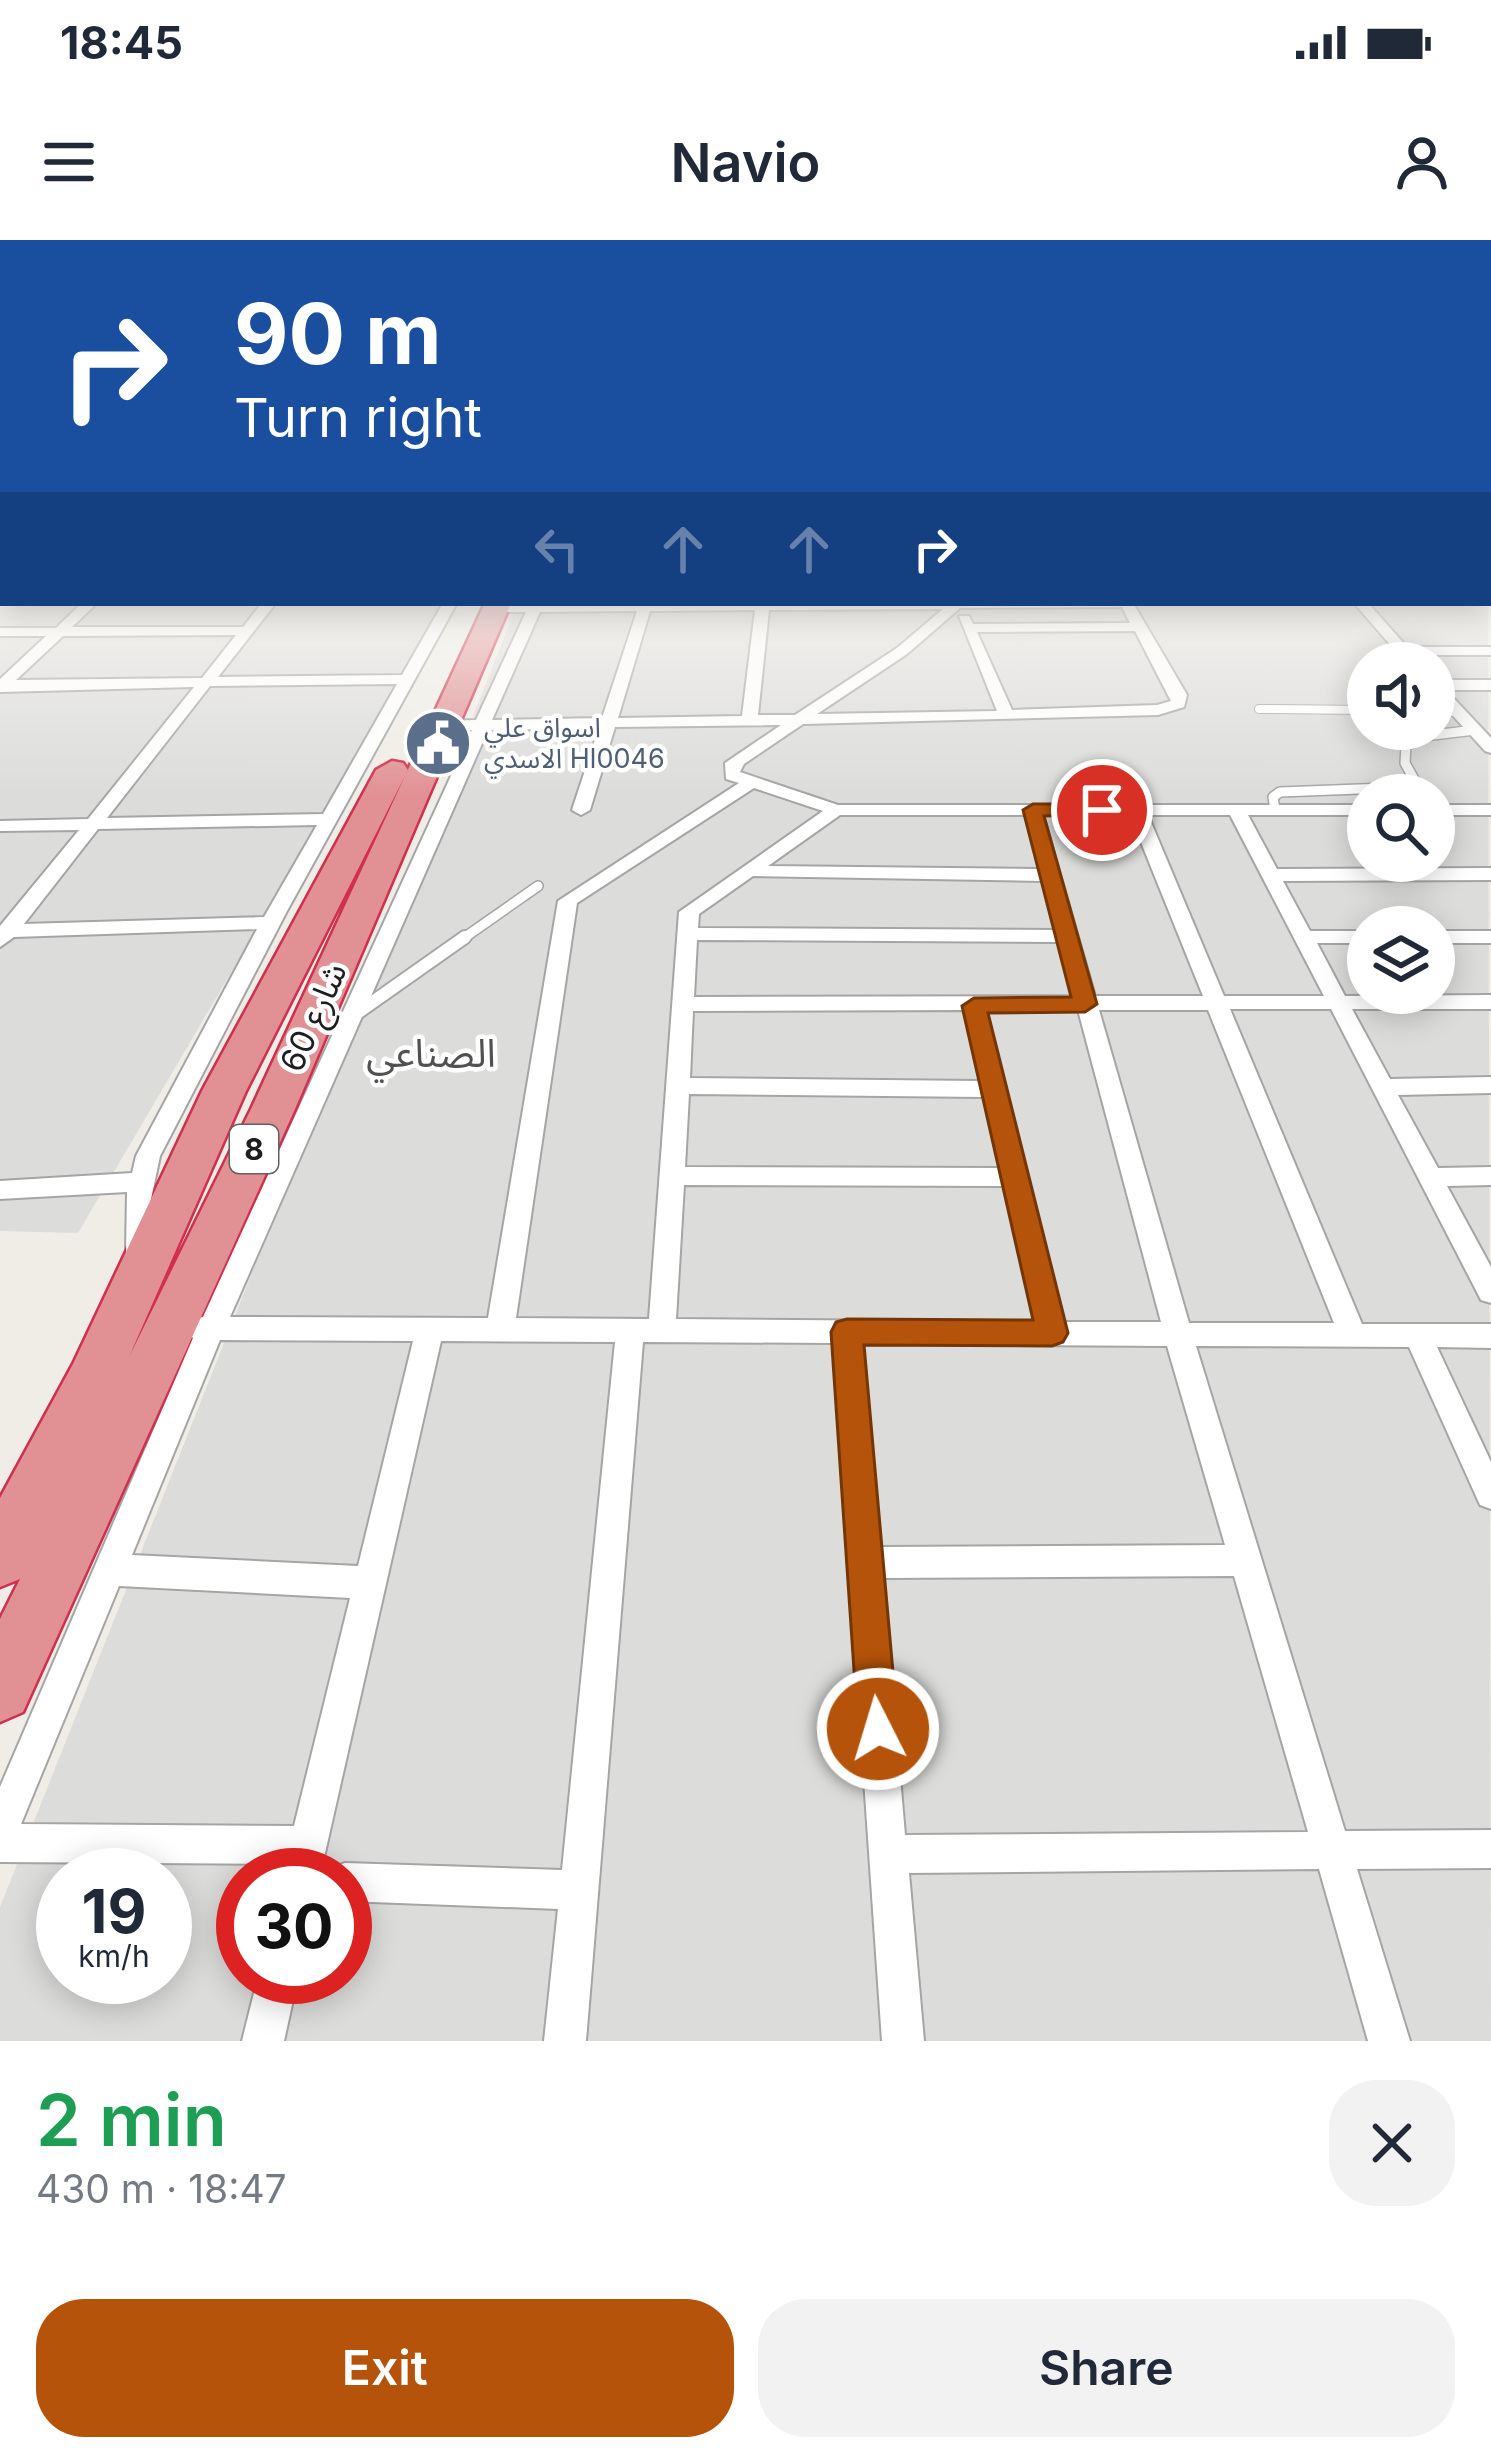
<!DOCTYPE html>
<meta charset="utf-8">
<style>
:root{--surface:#fff;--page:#f2f2f3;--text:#1f2937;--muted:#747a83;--accent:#b45309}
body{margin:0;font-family:Inter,"Noto Sans Arabic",sans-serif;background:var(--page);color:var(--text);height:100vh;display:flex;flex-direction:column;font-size:45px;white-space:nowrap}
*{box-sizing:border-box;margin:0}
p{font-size:39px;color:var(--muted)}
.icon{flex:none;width:66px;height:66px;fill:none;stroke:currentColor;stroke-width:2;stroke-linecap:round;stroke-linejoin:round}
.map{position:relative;height:1801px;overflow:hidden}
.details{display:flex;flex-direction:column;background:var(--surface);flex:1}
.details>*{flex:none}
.hud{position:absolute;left:0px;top:0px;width:1491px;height:366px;box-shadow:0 6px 30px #0003;background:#1a4fa0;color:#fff;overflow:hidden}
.tools{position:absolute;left:1347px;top:402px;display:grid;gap:24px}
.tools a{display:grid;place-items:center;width:108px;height:108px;border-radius:50%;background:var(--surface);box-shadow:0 6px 30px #0003;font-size:60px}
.speed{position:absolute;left:36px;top:1608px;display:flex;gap:24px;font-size:60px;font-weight:700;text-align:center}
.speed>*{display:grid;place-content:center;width:156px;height:156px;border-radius:50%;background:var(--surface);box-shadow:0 6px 30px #0003;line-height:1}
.speed small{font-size:30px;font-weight:400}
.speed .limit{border:18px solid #d22;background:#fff;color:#111}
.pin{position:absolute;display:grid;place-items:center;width:102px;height:102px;color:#fff;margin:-51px;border:6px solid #fff;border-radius:50%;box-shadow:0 3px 12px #0007}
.me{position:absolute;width:132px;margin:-66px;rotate:355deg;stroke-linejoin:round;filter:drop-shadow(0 0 9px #0008)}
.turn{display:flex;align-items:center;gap:42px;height:252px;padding:0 36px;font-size:54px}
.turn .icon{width:156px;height:156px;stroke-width:2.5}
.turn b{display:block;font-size:84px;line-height:102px}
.lanes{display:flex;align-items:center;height:114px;padding:0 36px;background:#0003;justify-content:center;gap:60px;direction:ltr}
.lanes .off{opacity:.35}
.round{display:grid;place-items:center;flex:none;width:126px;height:126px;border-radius:48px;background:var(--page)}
.head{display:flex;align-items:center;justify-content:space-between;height:204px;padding:0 36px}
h1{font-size:72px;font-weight:600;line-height:90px;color:#1e9e55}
.button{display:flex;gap:24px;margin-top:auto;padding:24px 36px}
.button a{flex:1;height:138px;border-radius:48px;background:var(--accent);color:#fff;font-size:48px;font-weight:600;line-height:138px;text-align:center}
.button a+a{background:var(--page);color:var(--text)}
.status{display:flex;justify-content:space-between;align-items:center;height:84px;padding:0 60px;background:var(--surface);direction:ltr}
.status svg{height:33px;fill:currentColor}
header{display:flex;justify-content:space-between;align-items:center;height:156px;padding:0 36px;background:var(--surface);font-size:54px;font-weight:600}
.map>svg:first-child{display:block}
.residential{fill:#dcdcdb;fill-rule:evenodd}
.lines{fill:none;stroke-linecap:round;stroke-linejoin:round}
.lane-far2-casing{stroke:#a5a5a5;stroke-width:10}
.lane-far1-casing{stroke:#a5a5a5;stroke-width:12}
.lane-casing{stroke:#a5a5a5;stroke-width:16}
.street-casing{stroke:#a5a5a5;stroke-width:4}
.secondary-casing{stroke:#556f0b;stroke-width:5}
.highway-casing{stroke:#d02f4d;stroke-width:5}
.lane-far2{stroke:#fff;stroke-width:8}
.lane-far1{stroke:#fff;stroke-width:9}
.lane{stroke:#fff;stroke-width:12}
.street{fill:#fff;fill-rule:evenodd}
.secondary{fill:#eaf6bc;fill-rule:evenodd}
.highway{fill:#e19194;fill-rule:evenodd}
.route{fill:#b45309;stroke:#753606;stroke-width:3}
.labels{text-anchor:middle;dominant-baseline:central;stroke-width:9;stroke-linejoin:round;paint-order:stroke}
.far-service-label{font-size:27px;fill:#4e5e75;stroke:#fff;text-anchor:start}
.shield{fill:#fff;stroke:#626262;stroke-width:3}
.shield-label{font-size:30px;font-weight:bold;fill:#1e1e1e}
.street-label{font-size:33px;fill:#1e1e1e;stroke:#fff}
.quarter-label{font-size:39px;fill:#515151;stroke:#fff}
</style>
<div class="status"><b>18:45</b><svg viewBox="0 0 49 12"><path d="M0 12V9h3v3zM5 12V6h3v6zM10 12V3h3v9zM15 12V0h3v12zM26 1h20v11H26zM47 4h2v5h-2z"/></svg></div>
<header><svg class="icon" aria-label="menu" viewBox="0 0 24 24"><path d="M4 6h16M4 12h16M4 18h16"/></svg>Navio<svg class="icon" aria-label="person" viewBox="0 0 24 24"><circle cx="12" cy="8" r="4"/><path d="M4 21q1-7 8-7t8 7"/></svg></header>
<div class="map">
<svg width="1491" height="1801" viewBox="0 0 1491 1801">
<rect width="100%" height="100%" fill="#efede5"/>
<path class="residential" d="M 0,303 L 3,363 L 448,363 L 78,993 L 0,991 Z
M 1488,303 L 1491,1801 L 0,1801 L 0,1667 L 518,363 L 1488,363 ZM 1368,423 L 1434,423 L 1434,489 L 1368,489 ZM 1368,555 L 1434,555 L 1434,621 L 1368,621 ZM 1368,687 L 1434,687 L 1434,753 L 1368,753 ZM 63,1635 L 165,1635 L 165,1737 L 63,1737 ZM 243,1635 L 345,1635 L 345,1737 L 243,1737 Z"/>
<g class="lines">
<defs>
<path id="lane-far2" d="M 1259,469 L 1368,470
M 1434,471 L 1457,472"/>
<path id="lane-far1" d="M 1275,570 L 1273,557 L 1280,552 L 1412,547 L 1415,541 L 1405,523 L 1406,506 L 1424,496 L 1475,490
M 461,700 L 538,646"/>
<path id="lane" d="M 353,776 L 465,697"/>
<path id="street" d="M 1488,317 L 1491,318 L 1491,328 L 1488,327 Z
M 1488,343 L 1491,343 L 1491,351 L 1488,351 Z
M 0,353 L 3,353 L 3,361 L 0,361 Z
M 82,363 L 97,363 L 72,387 L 243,387 L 262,363 L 276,363 L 218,437 L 402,435 L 443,363 L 457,363 L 287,671 L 160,916 L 150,964 L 152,1014 L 148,1021 L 139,1024 L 130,1021 L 126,1014 L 127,952 L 0,959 L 0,941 L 132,933 L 136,916 L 257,689 L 14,697 L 0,707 L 0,686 L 79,590 L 0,591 L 0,581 L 88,579 L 194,447 L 0,452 L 0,439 L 46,396 L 0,396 L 0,388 L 56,388 ZM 236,395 L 202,438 L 16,440 L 63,396 ZM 397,444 L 323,574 L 107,578 L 210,446 ZM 317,585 L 264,677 L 24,684 L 98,589 Z
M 530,363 L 1133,363 L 1187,455 L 1184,467 L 1158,475 L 803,484 L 744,524 L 740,532 L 838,565 L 1368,565 L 1368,575 L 1248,575 L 1277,629 L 1491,628 L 1491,640 L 1283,641 L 1310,691 L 1368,691 L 1368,703 L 1317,703 L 1345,756 L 1491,755 L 1491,769 L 1352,769 L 1390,839 L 1491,837 L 1491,853 L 1398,855 L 1438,928 L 1491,927 L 1491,945 L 1447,946 L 1491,1027 L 1491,1063 L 1481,1060 L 1331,769 L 1230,769 L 1362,1084 L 1491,1084 L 1491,1108 L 1437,1107 L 1491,1222 L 1491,1269 L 1480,1265 L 1409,1107 L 1196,1106 L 1345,1591 L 1491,1590 L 1491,1628 L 1357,1629 L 1410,1801 L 1368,1801 L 1319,1629 L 909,1633 L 924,1801 L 882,1801 L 834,1103 L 643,1102 L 586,1801 L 544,1801 L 558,1669 L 345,1661 L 345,1635 L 329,1635 L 331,1628 L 345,1623 L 562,1630 L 615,1102 L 441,1101 L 320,1635 L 282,1635 L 285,1624 L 0,1622 L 0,1547 L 193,1098 L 183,1088 L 187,1080 L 203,1077 L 472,490 L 441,491 L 433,486 L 441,481 L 476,480 L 526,372 L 495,372 L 488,368 L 495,364 ZM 1122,367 L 1130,383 L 973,384 L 969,376 L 959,376 L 997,471 L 817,474 L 907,414 L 960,368 ZM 943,369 L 897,408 L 795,475 L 758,475 L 769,370 ZM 755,370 L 742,476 L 618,478 L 650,371 ZM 637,371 L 602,478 L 492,480 L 540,372 ZM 1135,391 L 1171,461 L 1157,465 L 1012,470 L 977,392 ZM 781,485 L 725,523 L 726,539 L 739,543 L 558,661 L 488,1078 L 230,1077 L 488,490 L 599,488 L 572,570 L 581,575 L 590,570 L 615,487 ZM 754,548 L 823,571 L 679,672 L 649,1079 L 516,1078 L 577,663 ZM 840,575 L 1026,575 L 1040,629 L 768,626 ZM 1043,575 L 1130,575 L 1203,756 L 1095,756 ZM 1148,575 L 1230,575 L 1324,756 L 1224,756 ZM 753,636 L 1043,641 L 1056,690 L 698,688 L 699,674 ZM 697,700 L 1059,702 L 1074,756 L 694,757 ZM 964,770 L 980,841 L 690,838 L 693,771 ZM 986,770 L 1078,770 L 1161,1082 L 1063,1082 ZM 1099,770 L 1208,770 L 1334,1083 L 1189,1083 ZM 689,854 L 984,857 L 1000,928 L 685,927 ZM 684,945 L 1005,946 L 1036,1082 L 676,1079 ZM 220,1100 L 413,1101 L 358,1326 L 132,1315 ZM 862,1104 L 1167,1106 L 1225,1305 L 880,1307 ZM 1234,1336 L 1308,1592 L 905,1595 L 883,1338 ZM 119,1346 L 350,1358 L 294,1586 L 21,1584 Z
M 1354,363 L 1368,363 L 1407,407 L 1491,407 L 1491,415 L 1415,415 L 1418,423 L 1406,423 Z
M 1434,440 L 1491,440 L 1491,450 L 1446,450 L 1491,498 L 1491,513 L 1485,511 L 1434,455 Z
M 1434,565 L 1491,565 L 1491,575 L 1434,575 Z
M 1434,691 L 1491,691 L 1491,703 L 1434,703 Z
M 258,1737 L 298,1737 L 284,1801 L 242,1801 Z"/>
<path id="secondary" d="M 0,304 L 3,304 L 3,314 L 0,314 Z"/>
<path id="highway" d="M 485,363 L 511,363 L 295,869 L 23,1472 L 0,1482 L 0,1379 L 20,1339 L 0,1347 L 0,1258 L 73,1124 L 202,851 L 376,530 L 392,521 L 403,523 L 408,530 L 246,851 L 129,1117 L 251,869 Z"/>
</defs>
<use href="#lane-far2" class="lane-far2-casing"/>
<use href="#lane-far1" class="lane-far1-casing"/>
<use href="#lane" class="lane-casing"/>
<use href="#street" class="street-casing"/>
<use href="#secondary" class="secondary-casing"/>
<use href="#highway" class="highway-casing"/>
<use href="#lane-far2" class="lane-far2"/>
<use href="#lane-far1" class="lane-far1"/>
<use href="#lane" class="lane"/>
<use href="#street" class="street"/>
<use href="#secondary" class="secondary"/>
<use href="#highway" class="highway"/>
</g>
<linearGradient id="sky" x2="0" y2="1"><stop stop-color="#8ebce2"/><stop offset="0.55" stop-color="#f8f7f3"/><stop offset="1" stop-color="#f8f7f3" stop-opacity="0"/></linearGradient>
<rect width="1491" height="555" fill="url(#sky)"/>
<path class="route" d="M 1102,564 L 1109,566 L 1109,574 L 1044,576 L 1097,764 L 1085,772 L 988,773 L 1068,1093 L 1063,1102 L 1052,1106 L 864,1105 L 898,1489 L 892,1503 L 878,1509 L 864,1503 L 858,1489 L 831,1092 L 836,1082 L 847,1079 L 1033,1080 L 962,766 L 974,758 L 1071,757 L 1023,570 L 1033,564 Z"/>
<defs>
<symbol id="civic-disc" viewBox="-11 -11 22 22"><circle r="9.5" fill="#5c6f8a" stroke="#fff"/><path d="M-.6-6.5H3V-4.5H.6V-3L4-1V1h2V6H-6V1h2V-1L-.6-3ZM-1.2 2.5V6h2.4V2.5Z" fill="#fff"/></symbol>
</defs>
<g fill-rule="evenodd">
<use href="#civic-disc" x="400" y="465" width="76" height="76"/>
</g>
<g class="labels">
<g class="far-service-label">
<text x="484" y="487">اسواق علي<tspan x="484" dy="31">الاسدي Hl0046</tspan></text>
</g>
<rect class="shield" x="230" y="885" width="48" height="48" rx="9"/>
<g class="shield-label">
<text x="254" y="909">8</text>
</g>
<g class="street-label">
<text transform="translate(313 777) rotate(-66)">شارع 60</text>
</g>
<g class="quarter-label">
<text x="431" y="812">الصناعي</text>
</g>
</g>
</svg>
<div class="tools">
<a><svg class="icon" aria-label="sound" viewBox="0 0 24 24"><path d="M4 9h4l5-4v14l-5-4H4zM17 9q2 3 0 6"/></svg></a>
<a><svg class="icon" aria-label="search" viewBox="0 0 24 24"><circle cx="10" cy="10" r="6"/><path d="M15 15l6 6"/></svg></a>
<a><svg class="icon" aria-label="layers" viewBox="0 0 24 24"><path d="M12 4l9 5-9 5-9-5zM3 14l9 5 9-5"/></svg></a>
</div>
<div class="speed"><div>19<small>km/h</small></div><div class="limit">30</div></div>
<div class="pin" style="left:1102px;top:570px;background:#d93025"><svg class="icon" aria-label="arrive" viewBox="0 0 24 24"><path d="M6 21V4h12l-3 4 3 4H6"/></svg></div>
<svg class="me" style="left:878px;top:1489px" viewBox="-20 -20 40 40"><circle r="17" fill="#b45309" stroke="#fff" stroke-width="3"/><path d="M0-11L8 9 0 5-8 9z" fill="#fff"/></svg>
<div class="hud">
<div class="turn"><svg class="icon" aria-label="right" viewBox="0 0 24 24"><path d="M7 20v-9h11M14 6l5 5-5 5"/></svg><div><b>90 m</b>Turn right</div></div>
<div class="lanes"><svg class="icon off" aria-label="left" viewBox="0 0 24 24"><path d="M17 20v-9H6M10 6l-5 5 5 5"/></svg><svg class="icon off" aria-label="ahead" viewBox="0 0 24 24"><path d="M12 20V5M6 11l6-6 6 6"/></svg><svg class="icon off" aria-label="ahead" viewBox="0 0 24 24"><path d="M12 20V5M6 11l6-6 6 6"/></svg><svg class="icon" aria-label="right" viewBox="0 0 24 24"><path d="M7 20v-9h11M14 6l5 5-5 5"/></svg></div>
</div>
</div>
<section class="details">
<div class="head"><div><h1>2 min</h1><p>430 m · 18:47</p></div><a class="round"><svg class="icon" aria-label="close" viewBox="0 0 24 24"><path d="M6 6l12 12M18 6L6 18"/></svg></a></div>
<div class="button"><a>Exit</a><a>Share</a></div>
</section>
